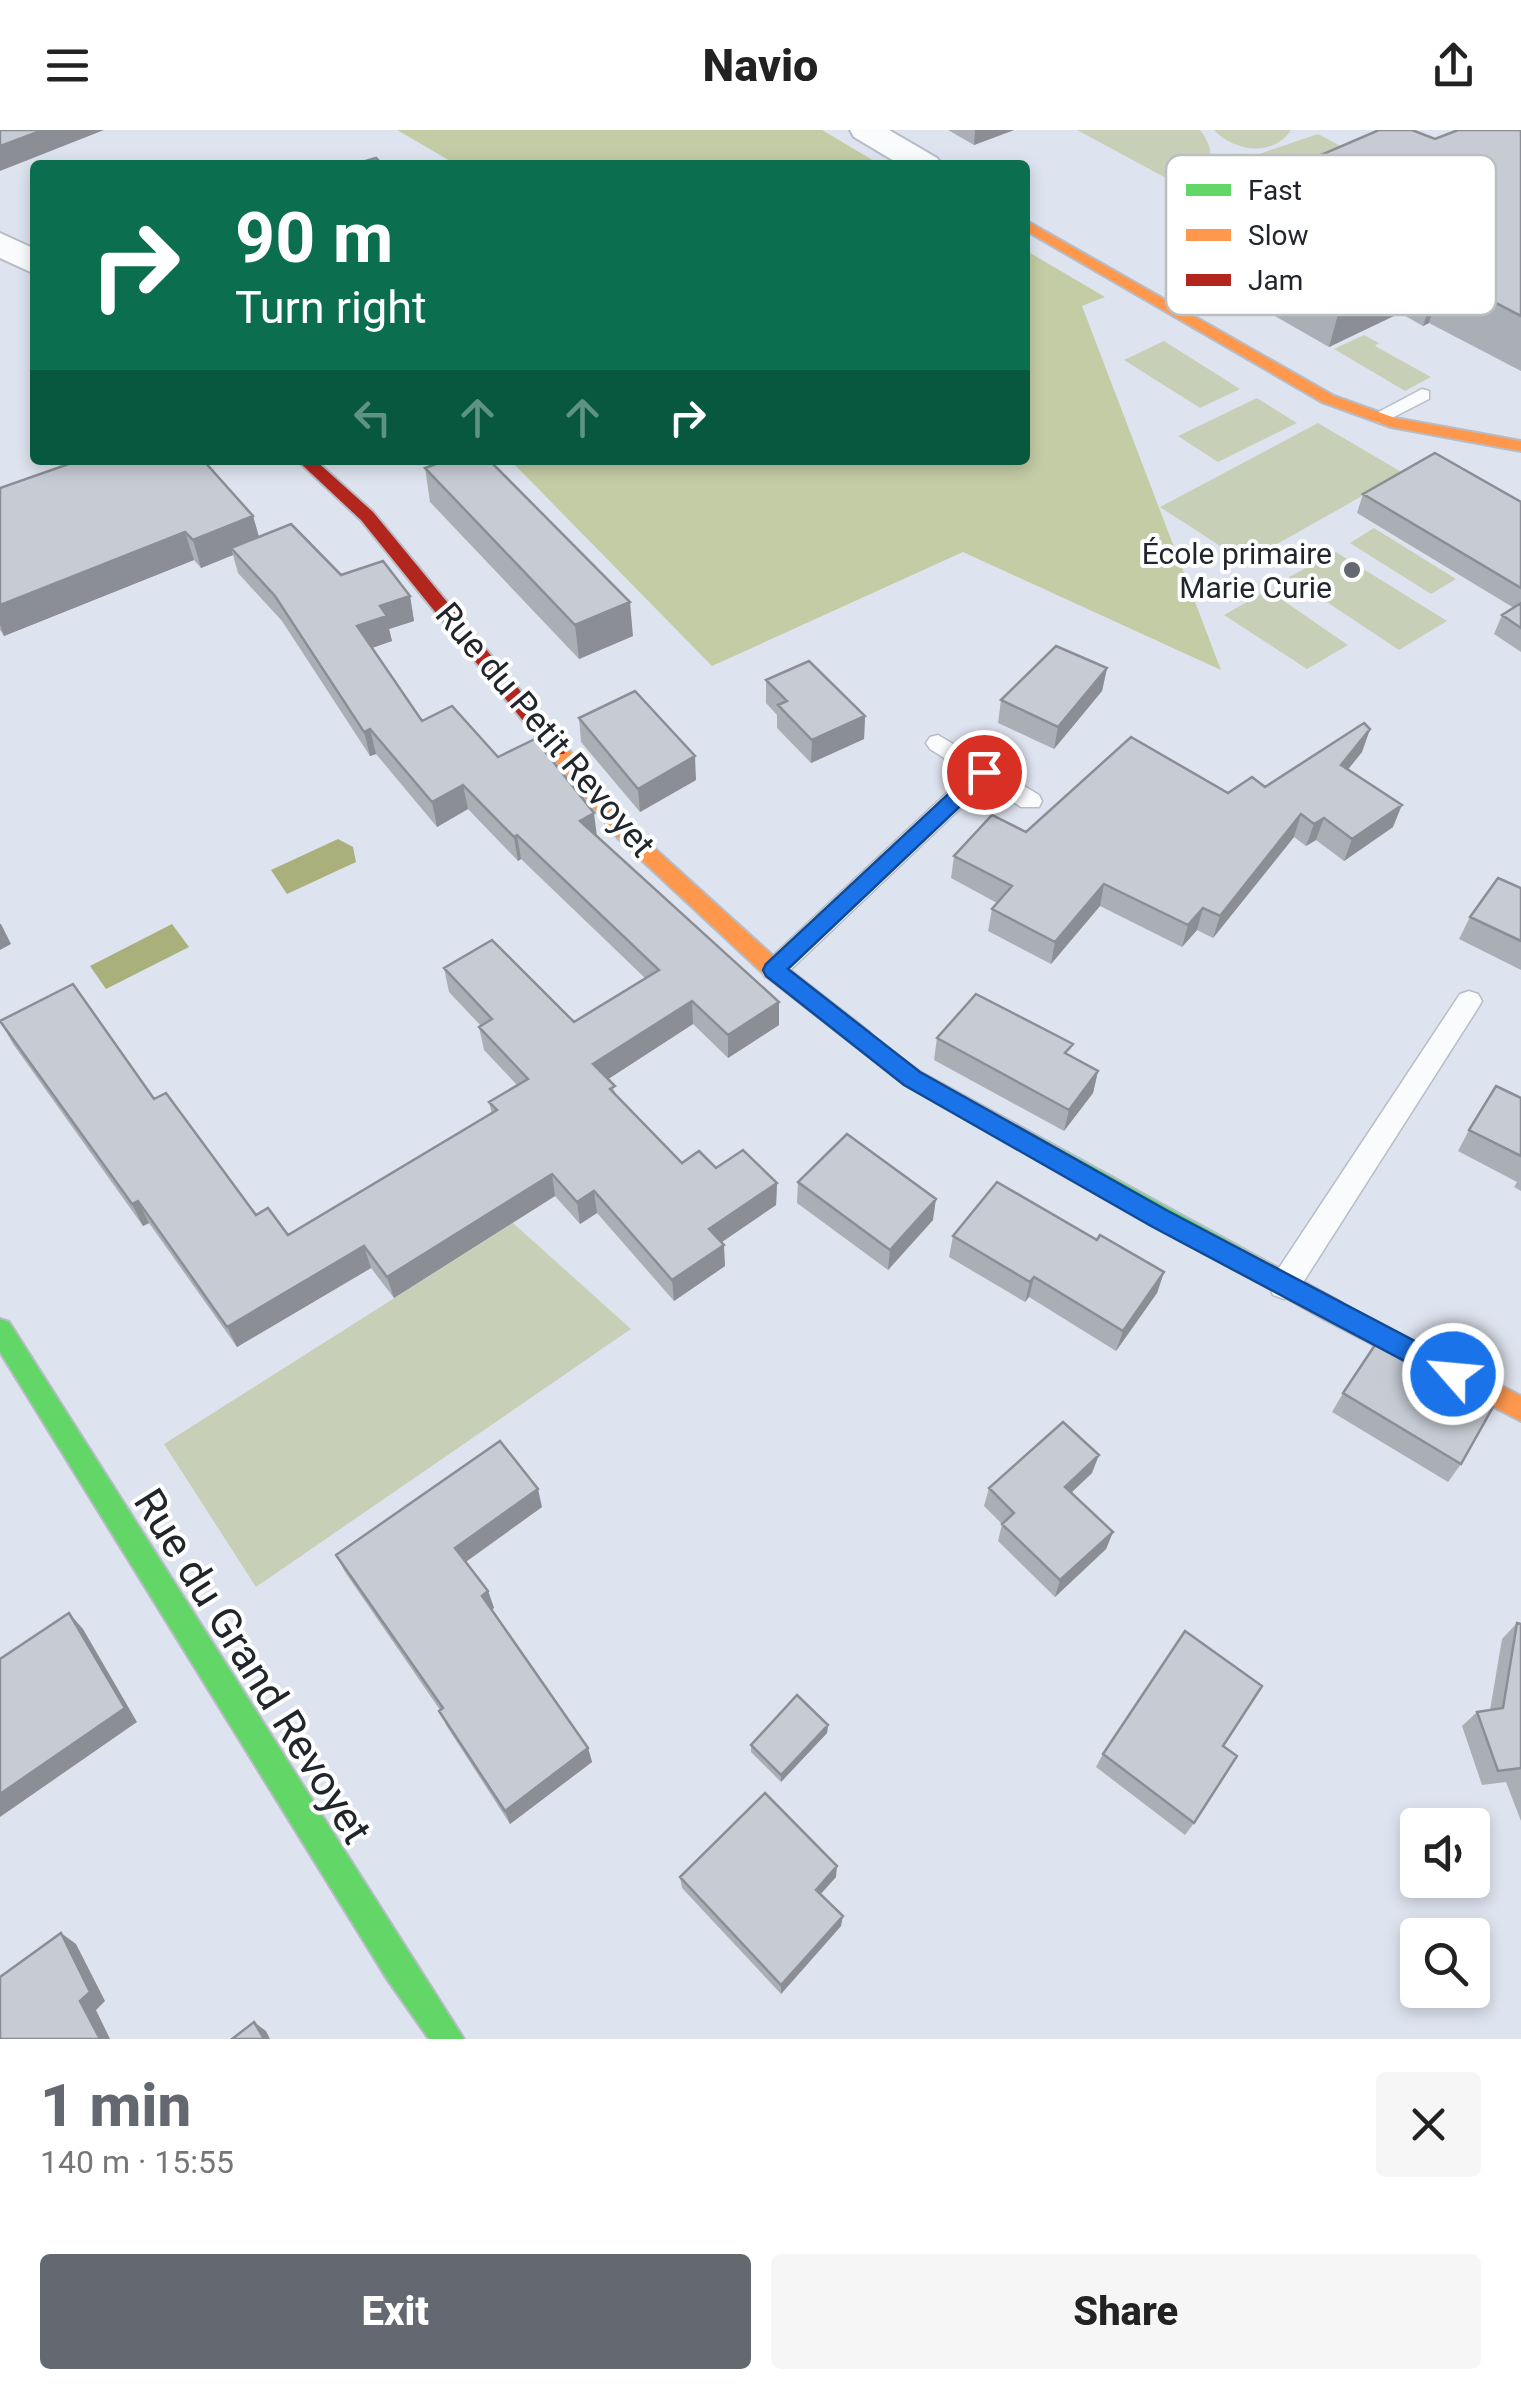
<!DOCTYPE html>
<meta charset="utf-8">
<style>
:root{--surface:#fff;--page:#f6f6f6;--text:#222;--muted:#767676;--accent:#636871}
body{margin:0;font-family:Roboto,sans-serif;background:var(--page);color:var(--text);height:100vh;display:flex;flex-direction:column;font-size:38px;white-space:nowrap}
*{box-sizing:border-box;margin:0}
p{font-size:32px;color:var(--muted)}
.icon{flex:none;width:55px;height:55px;fill:none;stroke:currentColor;stroke-width:2;stroke-linecap:round;stroke-linejoin:round}
.map{position:relative;height:1909px;overflow:hidden}
.drawer{display:flex;flex-direction:column;background:var(--surface);flex:1}
.drawer>*{flex:none}
.guide{position:absolute;left:30px;top:30px;width:1000px;height:305px;border-radius:10px;box-shadow:0 5px 15px #0003;background:#0b6e4f;color:#fff;overflow:hidden}
.controls{position:absolute;left:1400px;top:1678px;display:grid;gap:20px}
.controls a{display:grid;place-items:center;width:90px;height:90px;border-radius:10px;background:var(--surface);box-shadow:0 5px 15px #0003;font-size:50px}
.pin{position:absolute;display:grid;place-items:center;width:85px;height:85px;color:#fff;margin:-42px;border:5px solid #fff;border-radius:50%;box-shadow:0 2px 10px #0007}
.me{position:absolute;width:110px;margin:-55px;rotate:297deg;stroke-linejoin:round;filter:drop-shadow(0 0 8px #0008)}
.turn{display:flex;align-items:center;gap:35px;height:210px;padding:0 40px;font-size:45px}
.turn .icon{width:130px;height:130px;stroke-width:2.5}
.turn b{display:block;font-size:70px;line-height:85px}
.lanes{display:flex;align-items:center;height:95px;padding:0 40px;background:#0003;justify-content:center;gap:50px;direction:ltr}
.lanes .off{opacity:.35}
.round{display:grid;place-items:center;flex:none;width:105px;height:105px;border-radius:10px;background:var(--page)}
.headline{display:flex;align-items:center;justify-content:space-between;height:170px;padding:0 40px}
h1{font-size:60px;font-weight:800;line-height:75px;color:var(--accent)}
.primary-button{display:flex;gap:20px;margin-top:auto;padding:20px 40px}
.primary-button a{flex:1;height:115px;border-radius:10px;background:var(--accent);color:#fff;font-size:40px;font-weight:800;line-height:115px;text-align:center}
.primary-button a+a{background:var(--page);color:var(--text)}
header{display:flex;justify-content:space-between;align-items:center;height:130px;padding:0 40px;background:var(--surface);font-size:45px;font-weight:800}
.map>svg:first-child{display:block}
.green{fill:#c8cfb7}
.forest{fill:#c4cca5}
.water{fill:#a9b07c}
.lines{fill:none;stroke-linecap:round;stroke-linejoin:round}
.lane-casing{stroke:#b7bcc5;stroke-width:3}
.street-casing{stroke:#b7bcc5;stroke-width:4}
.fast-casing{stroke:#b7bcc5;stroke-width:4}
.slow-casing{stroke:#b7bcc5;stroke-width:4}
.jam-casing{stroke:#b7bcc5;stroke-width:4}
.lane{fill:#fafbfd;fill-rule:evenodd}
.street{fill:#fafbfd;fill-rule:evenodd}
.fast{fill:#63d668;fill-rule:evenodd}
.slow{fill:#ff974d;fill-rule:evenodd}
.jam{fill:#b3261e;fill-rule:evenodd}
.wall{fill:#aaafb6}
.shaded-wall{fill:#8b8e94}
.building{fill:#c6cbd4;stroke:#8b8e94;stroke-width:2.5}
.route{fill:#1a73e8;stroke:#114b97;stroke-width:2.5}
.poi-dot{fill:#636871;stroke:#fff;stroke-width:4}
.labels{text-anchor:middle;dominant-baseline:central;stroke-width:8;stroke-linejoin:round;paint-order:stroke}
.far-poi-label{font-size:30px;fill:#21262d;stroke:#fff;text-anchor:end}
.street-label{font-size:35px;fill:#21262d;stroke:#fff}
.near-street-label{font-size:42px;fill:#21262d;stroke:#fff}
.key{fill:#fff;stroke:#bcbec0;stroke-width:2.5}
.key-label{font-size:28px;fill:#21262d}
</style>
<header><svg class="icon" aria-label="menu" viewBox="0 0 24 24"><path d="M4 6h16M4 12h16M4 18h16"/></svg>Navio<svg class="icon" aria-label="share" viewBox="0 0 24 24"><path d="M12 15V3M7 8l5-5 5 5M5 13v7h14v-7"/></svg></header>
<div class="map">
<svg width="1521" height="1909" viewBox="0 0 1521 1909">
<rect width="100%" height="100%" fill="#dee4ef"/>
<path class="green" d="M 1077,0 L 1200,0 C 1218,22 1211,43 1192,62 Z
M 1214,0 L 1291,0 C 1273,28 1233,21 1214,0 Z
M 1318,4 L 1365,29 L 1272,50 L 1246,34 L 1253,26 Z
M 1364,205 L 1379,213 L 1375,216 L 1431,247 L 1405,261 L 1334,219 Z
M 1164,211 L 1240,259 L 1200,278 L 1124,230 Z
M 1257,268 L 1297,293 L 1218,332 L 1178,306 Z
M 1318,293 L 1403,343 L 1245,432 L 1160,377 Z
M 1374,398 L 1456,449 L 1431,464 L 1350,413 Z
M 1336,422 L 1447,491 L 1399,520 L 1289,447 Z
M 1268,460 L 1348,515 L 1307,539 L 1224,485 Z
M 513,1093 L 631,1199 L 256,1457 L 164,1314 Z"/>
<path class="forest" d="M 397,0 L 822,0 L 881,35 L 457,35 Z
M 1025,120 L 1105,167 L 1082,176 L 1221,540 L 963,422 L 712,536 L 510,330 L 1025,330 Z"/>
<path class="water" d="M 338,709 L 353,717 L 356,732 L 287,764 L 271,740 Z
M 172,794 L 189,817 L 106,859 L 90,836 Z"/>
<g class="lines">
<defs>
<path id="lane" d="M 1422,259 L 1429,261 L 1429,269 L 1386,291 L 1379,293 L 1369,287 Z
M 938,605 L 1039,665 L 1042,671 L 1039,677 L 1021,677 L 986,654 L 783,847 L 765,847 L 761,840 L 765,833 L 968,643 L 930,619 L 926,613 L 930,607 Z
M 1469,861 L 1478,864 L 1482,871 L 1478,878 L 1295,1165 L 1284,1169 L 1273,1165 L 1269,1156 L 1273,1147 L 1460,864 Z"/>
<path id="street" d="M 850,0 L 889,0 L 937,28 L 942,35 L 901,35 L 854,7 Z
M 0,103 L 35,119 L 35,144 L 0,128 Z"/>
<path id="fast" d="M 861,899 L 920,942 L 1342,1173 L 1345,1181 L 1342,1189 L 1333,1192 L 1324,1189 L 904,954 L 853,914 L 850,908 L 853,902 Z
M 0,1189 L 9,1192 L 464,1909 L 429,1909 L 387,1849 L 0,1222 Z"/>
<path id="slow" d="M 1025,90 L 1334,266 L 1395,288 L 1521,311 L 1521,321 L 1391,297 L 1322,272 L 1025,100 Z
M 557,612 L 564,614 L 632,698 L 782,834 L 869,902 L 872,908 L 869,914 L 853,914 L 766,846 L 618,708 L 550,624 L 547,619 L 550,614 Z
M 1333,1170 L 1521,1266 L 1521,1291 L 1324,1189 L 1321,1181 L 1324,1173 Z"/>
<path id="jam" d="M 297,330 L 315,330 L 373,382 L 564,614 L 567,619 L 564,624 L 550,624 L 361,390 Z"/>
</defs>
<use href="#lane" class="lane-casing"/>
<use href="#street" class="street-casing"/>
<use href="#fast" class="fast-casing"/>
<use href="#slow" class="slow-casing"/>
<use href="#jam" class="jam-casing"/>
<use href="#lane" class="lane"/>
<use href="#street" class="street"/>
<use href="#fast" class="fast"/>
<use href="#slow" class="slow"/>
<use href="#jam" class="jam"/>
</g>
<path class="wall" d="M 948,0 L 1014,0 L 974,15 Z
M 1521,0 L 1521,241 L 1429,193 L 1423,196 L 1400,183 L 1329,217 L 1175,129 L 1184,84 L 1435,9 Z
M 425,338 L 633,506 L 579,529 L 430,372 Z
M 0,358 L 253,386 L 259,407 L 341,445 L 410,466 L 414,491 L 389,499 L 392,511 L 372,518 L 422,591 L 498,627 L 597,705 L 779,872 L 779,895 L 728,928 L 693,894 L 608,949 L 616,964 L 682,1033 L 716,1038 L 777,1053 L 776,1075 L 722,1112 L 725,1136 L 674,1171 L 597,1083 L 580,1094 L 555,1066 L 394,1168 L 371,1138 L 237,1217 L 149,1093 L 143,1096 L 13,914 L 0,891 L 154,969 L 256,1085 L 288,1105 L 492,984 L 489,972 L 517,955 L 484,920 L 479,897 L 481,896 L 449,862 L 444,838 L 574,892 L 645,848 L 521,729 L 518,731 L 468,679 L 437,697 L 376,624 L 370,626 L 282,491 L 238,443 L 233,425 L 201,438 L 194,430 L 4,506 L 0,500 Z
M 1363,364 L 1521,372 L 1521,522 L 1494,504 L 1502,485 L 1514,478 L 1357,383 Z
M 1107,538 L 1102,561 L 1054,619 L 998,593 L 1001,570 Z
M 766,550 L 865,586 L 864,609 L 811,633 L 777,598 L 777,585 L 766,573 Z
M 579,588 L 696,650 L 640,682 L 581,612 Z
M 1370,599 L 1362,622 L 1348,639 L 1393,697 L 1344,731 L 1316,710 L 1306,716 L 1294,707 L 1213,808 L 1197,800 L 1182,817 L 1100,776 L 1051,834 L 988,801 L 992,779 L 997,773 L 951,748 L 954,726 L 1026,702 L 1265,657 Z
M 1521,758 L 1521,840 L 1459,809 L 1470,787 Z
M 937,908 L 1070,926 L 1098,941 L 1093,963 L 1064,1001 L 934,930 Z
M 1521,968 L 1521,1061 L 1514,1057 L 1517,1052 L 1458,1021 L 1469,1000 Z
M 798,1052 L 933,1090 L 888,1140 L 797,1073 Z
M 953,1106 L 1097,1110 L 1164,1142 L 1157,1163 L 1116,1221 L 1029,1167 L 1025,1172 L 949,1127 Z
M 1343,1263 L 1461,1334 L 1448,1352 L 1332,1282 Z
M 1092,1343 L 1071,1363 L 1113,1402 L 1106,1419 L 1055,1467 L 998,1411 L 1002,1394 L 984,1376 L 989,1358 Z
M 542,1377 L 466,1432 L 488,1461 L 494,1478 L 492,1479 L 588,1618 L 592,1632 L 510,1694 L 446,1595 L 440,1580 L 345,1442 L 336,1425 Z
M 1517,1493 L 1521,1494 L 1521,1691 L 1506,1652 L 1482,1655 L 1462,1596 L 1477,1582 L 1490,1580 L 1502,1509 Z
M 828,1595 L 827,1603 L 781,1652 L 751,1622 L 751,1615 Z
M 1223,1616 L 1194,1693 L 1185,1705 L 1096,1637 L 1103,1624 Z
M 680,1747 L 836,1747 L 821,1764 L 841,1796 L 781,1864 L 682,1758 Z"/>
<path class="shaded-wall" d="M 43,0 L 104,0 L 0,41 L 0,16 Z
M 975,0 L 1014,0 L 974,15 Z
M 1414,137 L 1400,183 L 1329,217 L 1342,170 Z
M 1444,146 L 1429,193 L 1423,196 L 1438,150 Z
M 253,386 L 261,414 L 231,418 L 233,425 L 201,438 L 193,410 Z
M 185,402 L 194,430 L 4,506 L 0,495 L 0,475 Z
M 410,466 L 414,491 L 389,499 L 392,511 L 363,521 L 357,496 L 380,476 Z
M 630,472 L 633,506 L 579,529 L 575,495 Z
M 1107,538 L 1102,561 L 1054,619 L 1058,597 Z
M 865,586 L 864,609 L 811,633 L 812,610 Z
M 370,599 L 376,624 L 370,626 L 364,602 Z
M 1370,599 L 1362,622 L 1334,657 L 1341,635 Z
M 695,626 L 696,650 L 640,682 L 638,659 Z
M 463,655 L 468,679 L 437,697 L 432,672 Z
M 1402,675 L 1393,697 L 1344,731 L 1352,709 Z
M 594,683 L 597,707 L 580,691 Z
M 1301,684 L 1294,707 L 1213,808 L 1220,786 Z
M 1324,688 L 1316,710 L 1306,716 L 1314,694 Z
M 517,705 L 521,729 L 518,731 L 514,707 Z
M 1104,754 L 1100,776 L 1051,834 L 1055,812 Z
M 1203,778 L 1197,800 L 1182,817 L 1188,795 Z
M 0,794 L 1,794 L 11,814 L 0,820 Z
M 692,871 L 693,894 L 596,957 L 593,934 Z
M 779,872 L 779,895 L 728,928 L 728,905 Z
M 1098,941 L 1093,963 L 1064,1001 L 1069,980 Z
M 552,1044 L 555,1066 L 394,1168 L 387,1147 Z
M 777,1053 L 776,1075 L 710,1120 L 709,1099 Z
M 594,1061 L 597,1083 L 580,1094 L 577,1072 Z
M 936,1069 L 933,1090 L 888,1140 L 890,1120 Z
M 138,1071 L 149,1093 L 143,1096 L 132,1074 Z
M 724,1115 L 725,1136 L 674,1171 L 672,1150 Z
M 364,1116 L 371,1138 L 237,1217 L 227,1197 Z
M 1164,1142 L 1157,1163 L 1116,1221 L 1123,1201 Z
M 1034,1147 L 1029,1167 L 1025,1172 L 1030,1152 Z
M 1099,1325 L 1092,1343 L 1059,1374 L 1065,1357 Z
M 538,1359 L 542,1377 L 461,1435 L 455,1418 Z
M 1113,1402 L 1106,1419 L 1055,1467 L 1060,1450 Z
M 488,1461 L 494,1478 L 488,1482 L 482,1466 Z
M 69,1483 L 83,1499 L 137,1592 L 0,1687 L 0,1664 Z
M 828,1595 L 827,1603 L 781,1652 L 781,1645 Z
M 588,1618 L 592,1632 L 510,1694 L 505,1681 Z
M 837,1736 L 836,1747 L 815,1770 L 816,1760 Z
M 843,1786 L 841,1796 L 781,1864 L 781,1855 Z
M 61,1803 L 76,1814 L 105,1871 L 96,1880 L 110,1909 L 100,1909 L 80,1871 Z
M 254,1892 L 266,1901 L 270,1909 L 264,1909 Z"/>
<path class="building" d="M 0,0 L 43,0 L 0,16 Z
M 1379,0 L 1412,0 L 1435,9 L 1458,0 L 1521,0 L 1521,186 L 1444,146 L 1438,150 L 1414,137 L 1342,170 L 1184,84 Z
M 376,28 L 383,35 L 352,35 Z
M 1435,323 L 1521,372 L 1521,458 L 1363,364 Z
M 80,330 L 203,330 L 253,386 L 193,410 L 185,402 L 0,475 L 0,358 Z
M 447,330 L 489,330 L 630,472 L 575,495 L 425,338 Z
M 291,394 L 341,445 L 383,431 L 410,466 L 380,476 L 387,486 L 357,496 L 422,591 L 452,576 L 498,627 L 535,609 L 594,683 L 580,691 L 779,872 L 728,905 L 692,871 L 593,934 L 615,956 L 610,959 L 682,1033 L 699,1021 L 716,1038 L 743,1020 L 777,1053 L 709,1099 L 724,1115 L 672,1150 L 594,1061 L 577,1072 L 552,1044 L 387,1147 L 364,1116 L 227,1197 L 138,1071 L 132,1074 L 0,891 L 73,854 L 154,969 L 166,963 L 256,1085 L 268,1078 L 288,1105 L 497,980 L 489,972 L 528,949 L 479,897 L 492,889 L 444,838 L 492,810 L 574,892 L 659,840 L 517,705 L 514,707 L 463,655 L 432,672 L 370,599 L 364,602 L 275,466 L 231,418 Z
M 1521,473 L 1521,498 L 1502,485 Z
M 1056,516 L 1107,538 L 1058,597 L 1001,570 Z
M 809,531 L 865,586 L 812,610 L 778,575 L 787,571 L 766,550 Z
M 635,561 L 695,626 L 638,659 L 579,588 Z
M 1364,593 L 1370,599 L 1341,635 L 1402,675 L 1352,709 L 1324,688 L 1314,694 L 1301,684 L 1220,786 L 1203,778 L 1188,795 L 1104,754 L 1055,812 L 992,779 L 1012,756 L 954,726 L 992,685 L 1026,702 L 1131,607 L 1228,663 L 1252,647 L 1265,657 Z
M 1498,748 L 1521,758 L 1521,811 L 1470,787 Z
M 976,864 L 1073,914 L 1065,923 L 1098,941 L 1069,980 L 937,908 Z
M 1496,956 L 1521,968 L 1521,1026 L 1469,1000 Z
M 847,1004 L 936,1069 L 890,1120 L 798,1052 Z
M 997,1052 L 1097,1110 L 1100,1105 L 1164,1142 L 1123,1201 L 1034,1147 L 1030,1152 L 953,1106 Z
M 1377,1212 L 1493,1277 L 1461,1334 L 1343,1263 Z
M 1063,1292 L 1099,1325 L 1065,1357 L 1113,1402 L 1060,1450 L 1002,1394 L 1014,1383 L 989,1358 Z
M 500,1311 L 538,1359 L 455,1418 L 488,1461 L 482,1466 L 588,1618 L 505,1681 L 439,1581 L 443,1578 L 336,1425 Z
M 69,1483 L 125,1578 L 0,1664 L 0,1529 Z
M 1517,1493 L 1521,1494 L 1521,1638 L 1498,1641 L 1477,1582 L 1503,1578 Z
M 1185,1501 L 1262,1556 L 1223,1616 L 1237,1626 L 1194,1693 L 1103,1624 Z
M 797,1565 L 828,1595 L 781,1645 L 751,1615 Z
M 765,1663 L 837,1736 L 816,1760 L 843,1786 L 781,1855 L 680,1747 Z
M 61,1803 L 90,1862 L 80,1871 L 100,1909 L 0,1909 L 0,1847 Z
M 254,1892 L 264,1909 L 232,1909 Z"/>
<path class="route" d="M 984,635 L 991,637 L 991,647 L 788,839 L 920,942 L 1168,1081 L 1462,1236 L 1466,1244 L 1462,1252 L 1453,1255 L 1444,1252 L 1151,1096 L 904,955 L 766,846 L 763,840 L 766,834 L 977,637 Z"/>
<circle class="poi-dot" cx="1352" cy="440" r="10"/>
<g class="labels">
<g class="far-poi-label">
<text x="1332" y="423">École primaire<tspan x="1332" dy="34">Marie Curie</tspan></text>
</g>
<g class="street-label">
<text transform="translate(545 600) rotate(50)">Rue du Petit Revoyet</text>
</g>
<g class="near-street-label">
<text transform="translate(253 1536) rotate(58)">Rue du Grand Revoyet</text>
</g>
</g>
<rect x="1166" y="25" width="330" height="160" rx="15" class="key"/>
<rect x="1186" y="54" width="45" height="12" fill="#63d668"/>
<rect x="1186" y="99" width="45" height="12" fill="#ff974d"/>
<rect x="1186" y="144" width="45" height="12" fill="#b3261e"/>
<g class="key-label">
<text x="1248" y="70">Fast</text>
<text x="1248" y="115">Slow</text>
<text x="1248" y="160">Jam</text>
</g>
</svg>
<div class="controls">
<a><svg class="icon" aria-label="sound" viewBox="0 0 24 24"><path d="M4 9h4l5-4v14l-5-4H4zM17 9q2 3 0 6"/></svg></a>
<a><svg class="icon" aria-label="search" viewBox="0 0 24 24"><circle cx="10" cy="10" r="6"/><path d="M15 15l6 6"/></svg></a>
</div>
<div class="pin" style="left:984px;top:642px;background:#d93025"><svg class="icon" aria-label="arrive" viewBox="0 0 24 24"><path d="M6 21V4h12l-3 4 3 4H6"/></svg></div>
<svg class="me" style="left:1453px;top:1244px" viewBox="-20 -20 40 40"><circle r="17" fill="#1a73e8" stroke="#fff" stroke-width="3"/><path d="M0-11L8 9 0 5-8 9z" fill="#fff"/></svg>
<div class="guide">
<div class="turn"><svg class="icon" aria-label="right" viewBox="0 0 24 24"><path d="M7 20v-9h11M14 6l5 5-5 5"/></svg><div><b>90 m</b>Turn right</div></div>
<div class="lanes"><svg class="icon off" aria-label="left" viewBox="0 0 24 24"><path d="M17 20v-9H6M10 6l-5 5 5 5"/></svg><svg class="icon off" aria-label="ahead" viewBox="0 0 24 24"><path d="M12 20V5M6 11l6-6 6 6"/></svg><svg class="icon off" aria-label="ahead" viewBox="0 0 24 24"><path d="M12 20V5M6 11l6-6 6 6"/></svg><svg class="icon" aria-label="right" viewBox="0 0 24 24"><path d="M7 20v-9h11M14 6l5 5-5 5"/></svg></div>
</div>
</div>
<section class="drawer">
<div class="headline"><div><h1>1 min</h1><p>140 m · 15:55</p></div><a class="round"><svg class="icon" aria-label="close" viewBox="0 0 24 24"><path d="M6 6l12 12M18 6L6 18"/></svg></a></div>
<div class="primary-button"><a>Exit</a><a>Share</a></div>
</section>
